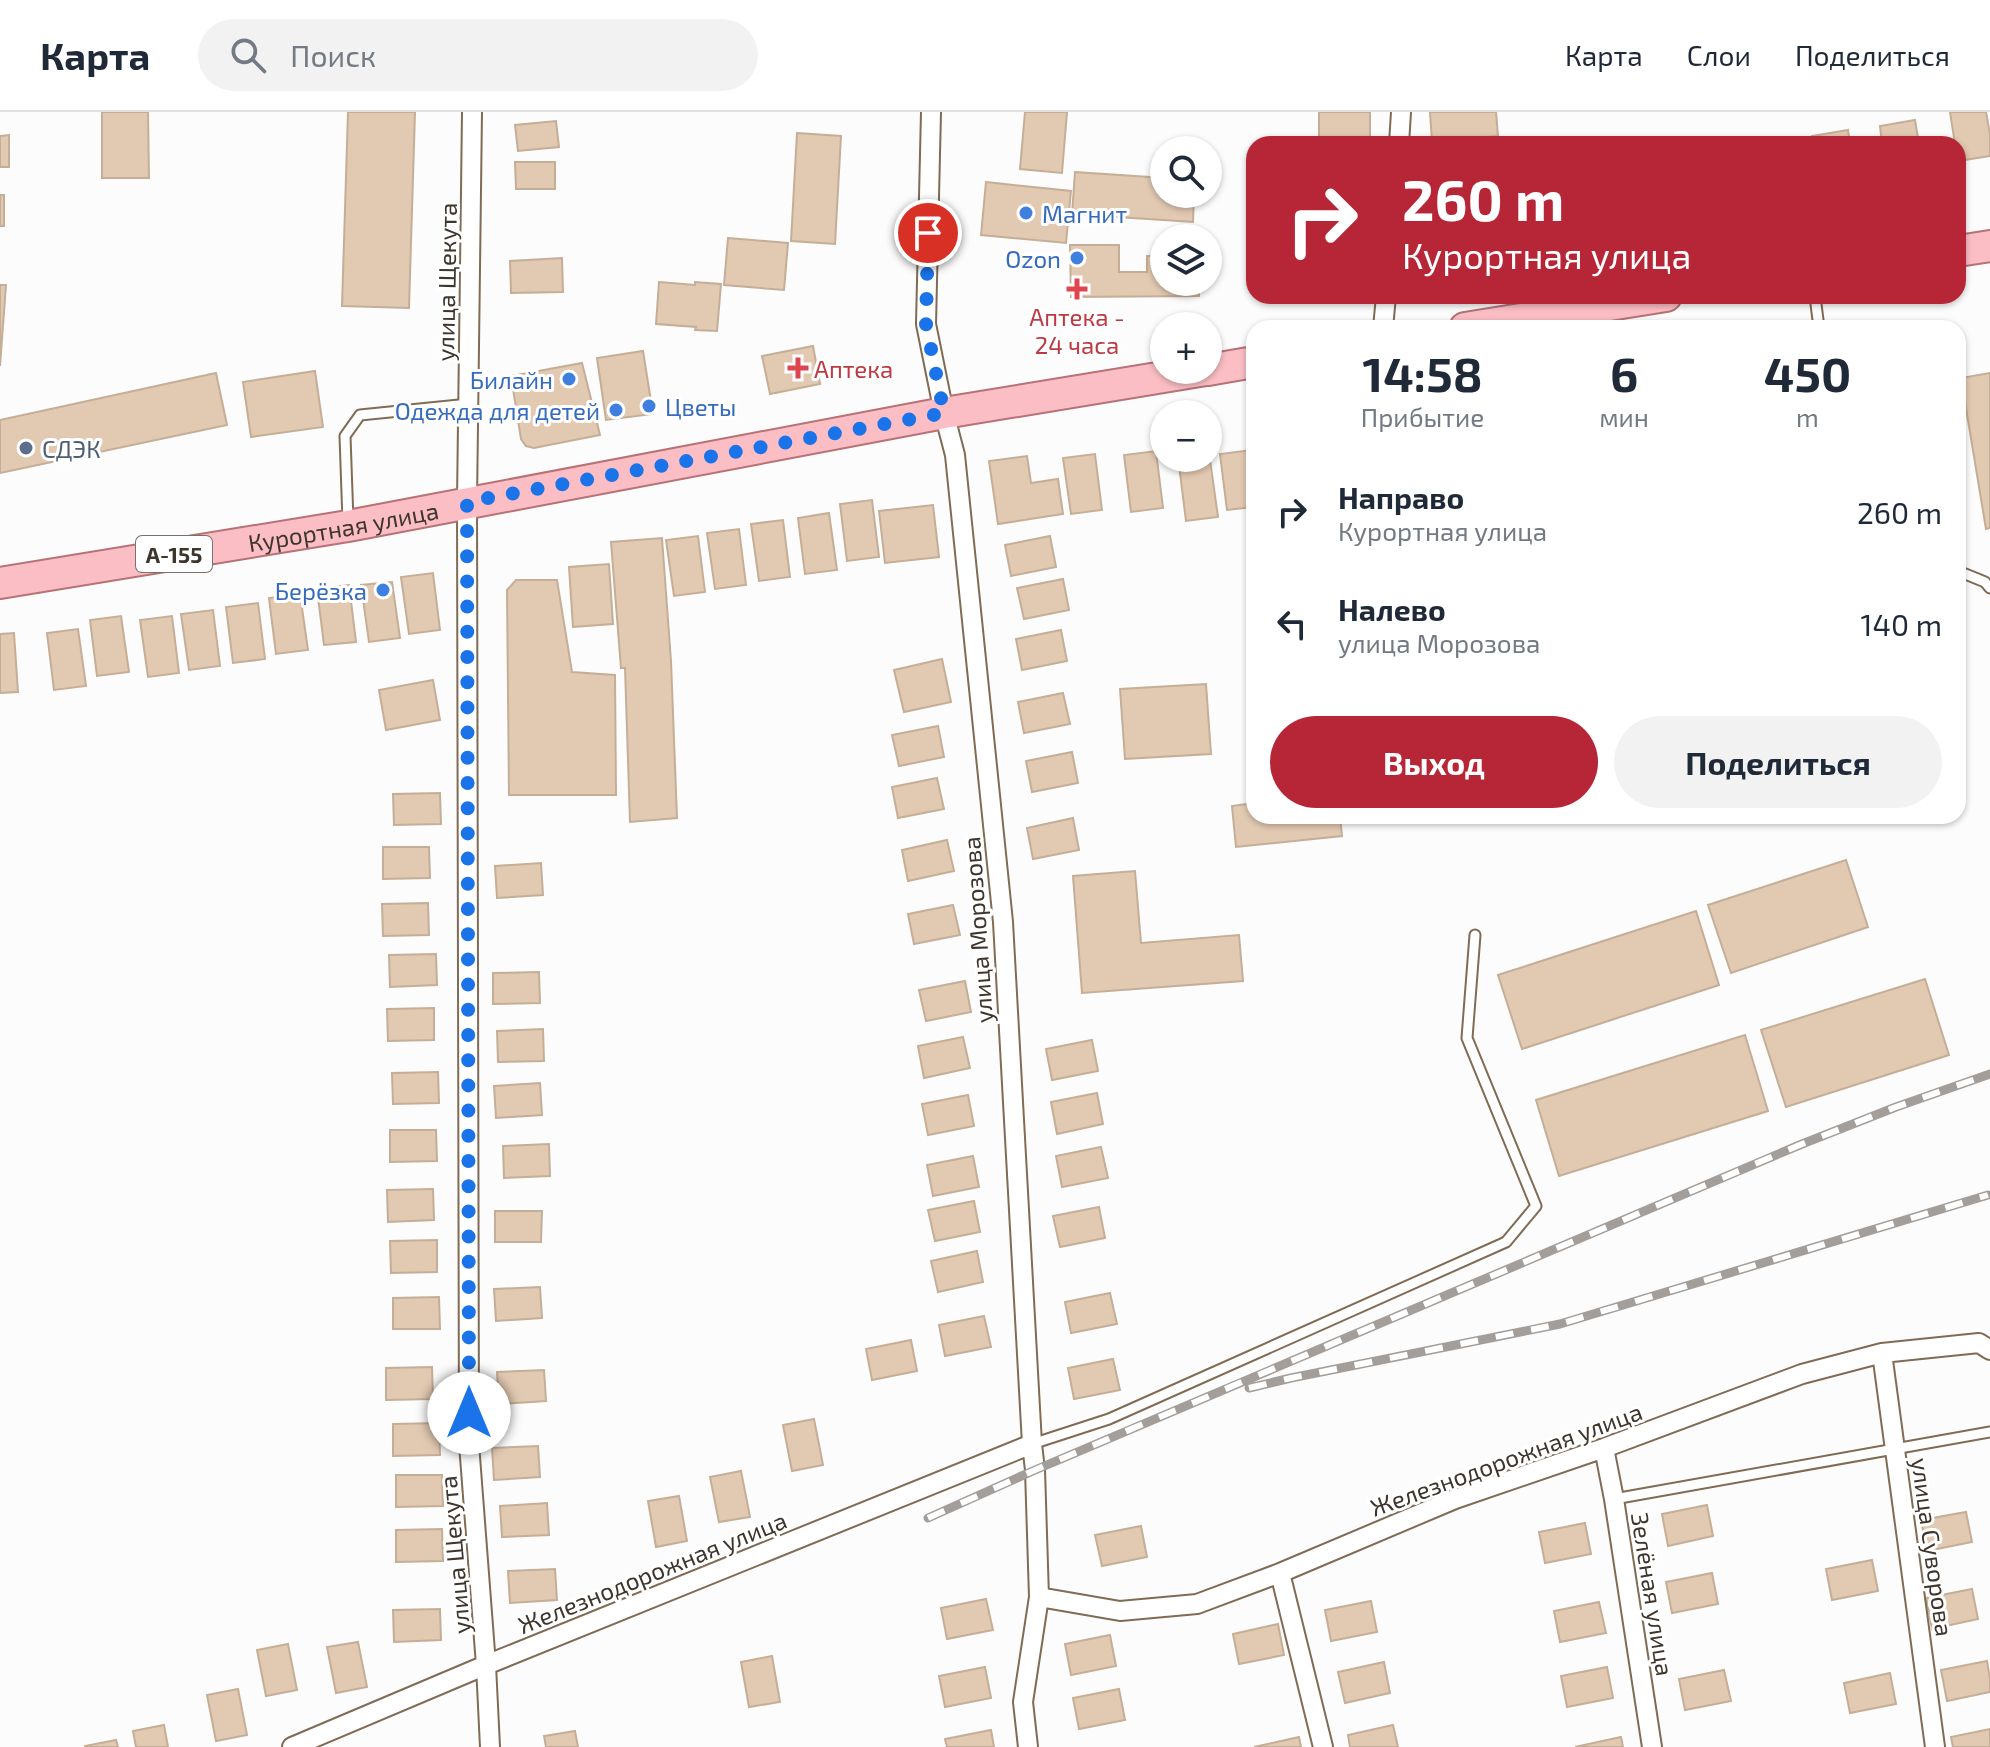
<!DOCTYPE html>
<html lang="ru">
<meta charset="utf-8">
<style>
:root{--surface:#fff;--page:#f2f2f3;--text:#1f2937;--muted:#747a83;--line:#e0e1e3;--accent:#b72636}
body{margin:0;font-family:"Exo 2",sans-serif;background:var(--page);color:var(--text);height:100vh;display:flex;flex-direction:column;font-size:30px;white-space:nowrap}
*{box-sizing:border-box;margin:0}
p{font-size:26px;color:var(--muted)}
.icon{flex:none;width:44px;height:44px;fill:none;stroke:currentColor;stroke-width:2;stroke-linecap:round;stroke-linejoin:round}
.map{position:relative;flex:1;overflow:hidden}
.side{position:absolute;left:1246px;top:208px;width:720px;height:504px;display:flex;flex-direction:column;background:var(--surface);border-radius:24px;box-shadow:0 2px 6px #0004}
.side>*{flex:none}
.top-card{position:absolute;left:1246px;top:24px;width:720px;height:168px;border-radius:24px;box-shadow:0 2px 6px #0004;background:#b72636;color:#fff;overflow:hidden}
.controls{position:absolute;left:1150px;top:24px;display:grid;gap:16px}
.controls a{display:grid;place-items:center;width:72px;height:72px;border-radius:50%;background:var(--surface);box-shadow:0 2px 6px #0004;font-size:40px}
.pin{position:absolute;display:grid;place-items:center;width:68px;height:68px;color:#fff;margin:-34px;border:4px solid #fff;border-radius:50%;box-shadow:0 2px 8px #0007}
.me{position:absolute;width:88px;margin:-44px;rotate:0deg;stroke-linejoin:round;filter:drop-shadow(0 0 6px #0008)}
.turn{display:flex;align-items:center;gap:28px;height:168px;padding:0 24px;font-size:36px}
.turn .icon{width:104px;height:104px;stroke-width:2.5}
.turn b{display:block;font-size:56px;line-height:68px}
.eta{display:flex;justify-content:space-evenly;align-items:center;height:136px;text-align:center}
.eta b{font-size:48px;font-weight:700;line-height:56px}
.button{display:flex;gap:16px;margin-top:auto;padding:16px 24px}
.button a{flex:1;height:92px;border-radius:48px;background:var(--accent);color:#fff;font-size:32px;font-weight:700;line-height:92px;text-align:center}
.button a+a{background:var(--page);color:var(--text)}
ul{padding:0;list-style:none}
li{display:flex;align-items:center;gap:24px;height:112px;padding:0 24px}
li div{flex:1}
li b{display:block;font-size:30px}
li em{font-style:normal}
header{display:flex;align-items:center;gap:48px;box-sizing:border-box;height:112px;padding:0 40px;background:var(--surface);border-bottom:2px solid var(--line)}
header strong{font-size:38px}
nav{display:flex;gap:44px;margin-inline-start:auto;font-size:28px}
.search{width:560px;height:72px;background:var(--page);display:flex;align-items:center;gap:20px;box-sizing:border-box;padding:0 28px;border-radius:44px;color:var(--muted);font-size:30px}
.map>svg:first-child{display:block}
.building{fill:#e2c9b2;stroke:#c5ae97;stroke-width:2}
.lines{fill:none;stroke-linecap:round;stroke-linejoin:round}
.lane-casing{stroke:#806b55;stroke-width:13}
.street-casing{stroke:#806b55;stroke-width:22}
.primary-casing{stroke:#b77275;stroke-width:34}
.lane{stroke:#fff;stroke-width:9}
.street{stroke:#fff;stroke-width:18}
.primary{stroke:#fbbec4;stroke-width:30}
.rail-casing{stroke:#a39e9a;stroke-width:9}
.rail{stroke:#fff;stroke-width:6;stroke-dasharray:18;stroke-linecap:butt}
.route{stroke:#1a73e8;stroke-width:14;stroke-dasharray:0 25.2}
.shop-dot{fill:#3f7fe0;stroke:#fff;stroke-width:3}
.health-dot{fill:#e0444e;stroke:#fff;stroke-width:3}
.service-dot{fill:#5c6f8a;stroke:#fff;stroke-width:3}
.labels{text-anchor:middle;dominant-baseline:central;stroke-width:6;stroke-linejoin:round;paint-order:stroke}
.shield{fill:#fff;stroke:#78726b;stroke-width:2}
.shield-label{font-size:22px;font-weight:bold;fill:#3e352c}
.shop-label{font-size:24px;fill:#366cbe;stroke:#fff;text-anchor:end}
.street-label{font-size:24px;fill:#3e352c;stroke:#fff}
.health-label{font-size:24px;fill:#be3a42;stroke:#fff}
.service-label{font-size:24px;fill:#4e5e75;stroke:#fff;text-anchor:start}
</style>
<header>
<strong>Карта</strong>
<div class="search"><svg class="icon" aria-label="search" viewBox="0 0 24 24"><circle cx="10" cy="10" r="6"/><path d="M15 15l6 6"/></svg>Поиск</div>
<nav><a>Карта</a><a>Слои</a><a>Поделиться</a></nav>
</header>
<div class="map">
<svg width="1990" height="1635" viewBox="0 0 1990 1635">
<rect width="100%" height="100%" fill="#fcfcfc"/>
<path class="building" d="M 102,0 L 148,0 L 149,66 L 102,66 Z
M 348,0 L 415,0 L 409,196 L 342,194 Z
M 1025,0 L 1067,0 L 1062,61 L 1020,57 Z
M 1319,0 L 1370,0 L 1370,27 L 1319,27 Z
M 1430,0 L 1496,0 L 1498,24 L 1432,29 Z
M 1950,0 L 1986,0 L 1990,22 L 1990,44 L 1958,49 L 1958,32 L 1955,32 Z
M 1915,8 L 1919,32 L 1882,32 L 1880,14 Z
M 556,9 L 559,35 L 518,39 L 515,13 Z
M 1848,18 L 1850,32 L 1813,32 L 1812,24 Z
M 797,21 L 841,24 L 835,132 L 791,129 Z
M 9,23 L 9,55 L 0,55 L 0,24 Z
M 1794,26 L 1795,32 L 1758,32 Z
M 515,50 L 555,50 L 555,77 L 516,77 Z
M 1075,60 L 1164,66 L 1164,82 L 1194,82 L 1193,110 L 1072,102 Z
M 986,70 L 1071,79 L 1066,131 L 981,123 Z
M 0,83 L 4,83 L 4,114 L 0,114 Z
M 728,126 L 788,131 L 784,178 L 724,173 Z
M 1070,133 L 1119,133 L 1119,160 L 1147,160 L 1147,144 L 1164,144 L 1164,170 L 1199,170 L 1199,184 L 1071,185 Z
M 562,146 L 563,180 L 511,181 L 510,149 Z
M 659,170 L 695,173 L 695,170 L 721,172 L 717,219 L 695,218 L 696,215 L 656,212 Z
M 0,173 L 6,173 L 0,254 Z
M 813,234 L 820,272 L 770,282 L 762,244 Z
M 643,239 L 653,302 L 606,308 L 597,246 Z
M 582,251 L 600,323 L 534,336 L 526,334 L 521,327 L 511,264 Z
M 315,259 L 323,315 L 251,325 L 243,270 Z
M 216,261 L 227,313 L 0,361 L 0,308 Z
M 1990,261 L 1990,416 L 1986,417 L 1961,266 Z
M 1251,338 L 1254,359 L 1254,395 L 1227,398 L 1220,342 Z
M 1156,339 L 1163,396 L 1131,400 L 1124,343 Z
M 1095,342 L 1102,398 L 1071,402 L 1063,346 Z
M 1027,344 L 1031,371 L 1058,367 L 1063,402 L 998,412 L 989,349 Z
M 1210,348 L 1218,405 L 1186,409 L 1179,353 Z
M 872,388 L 879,445 L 847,449 L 840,392 Z
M 933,393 L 939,445 L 885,451 L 879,399 Z
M 829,401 L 837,458 L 805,462 L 798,406 Z
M 783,408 L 790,465 L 759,469 L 751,412 Z
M 739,417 L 746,473 L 715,477 L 707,421 Z
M 698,424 L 705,480 L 674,484 L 666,428 Z
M 1050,424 L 1056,455 L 1011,464 L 1005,433 Z
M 662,426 L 671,549 L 677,706 L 630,710 L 625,556 L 621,556 L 611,430 Z
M 609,452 L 613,512 L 573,515 L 569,455 Z
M 433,461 L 440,518 L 409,522 L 401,465 Z
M 1063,467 L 1069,498 L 1024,507 L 1017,476 Z
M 516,468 L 557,468 L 572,560 L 615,563 L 616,683 L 509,683 L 507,478 Z
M 392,470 L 400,526 L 369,530 L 361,473 Z
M 349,473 L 356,530 L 324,533 L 317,477 Z
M 300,482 L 308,538 L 276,542 L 269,486 Z
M 258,491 L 265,547 L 233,551 L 226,495 Z
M 213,498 L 220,554 L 189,558 L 181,502 Z
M 121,504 L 129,560 L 97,564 L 90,508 Z
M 172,504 L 179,561 L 148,565 L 140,508 Z
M 78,517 L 86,574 L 54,578 L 47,521 Z
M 1061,518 L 1067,549 L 1022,558 L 1016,527 Z
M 14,521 L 18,580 L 0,581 L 0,522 Z
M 942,547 L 951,590 L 904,600 L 894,558 Z
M 433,568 L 440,608 L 386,618 L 379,578 Z
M 1206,572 L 1211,642 L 1125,647 L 1120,577 Z
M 1063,581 L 1070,612 L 1024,621 L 1018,590 Z
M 938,614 L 944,645 L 899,654 L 892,623 Z
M 1072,640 L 1078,671 L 1032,680 L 1026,649 Z
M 937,666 L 944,697 L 898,706 L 892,675 Z
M 440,681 L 441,712 L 394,713 L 393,682 Z
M 1254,691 L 1254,704 L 1340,704 L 1342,724 L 1236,735 L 1232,694 Z
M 1073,706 L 1079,738 L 1033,747 L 1027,716 Z
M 947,728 L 954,759 L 908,769 L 902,738 Z
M 383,735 L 429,735 L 430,766 L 383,767 Z
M 1846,748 L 1868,815 L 1731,861 L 1708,793 Z
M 541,751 L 543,783 L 497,786 L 495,754 Z
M 1135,759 L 1141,831 L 1239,823 L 1243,869 L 1082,881 L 1073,764 Z
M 428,791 L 429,823 L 383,824 L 382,792 Z
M 953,793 L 960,823 L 914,832 L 908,802 Z
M 1696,799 L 1719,873 L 1522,937 L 1498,863 Z
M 436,842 L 437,873 L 390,875 L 389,843 Z
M 539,860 L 540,891 L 493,892 L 493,861 Z
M 1925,867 L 1949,943 L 1786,995 L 1761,918 Z
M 965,869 L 971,900 L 926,909 L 919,878 Z
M 434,896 L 434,928 L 388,929 L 387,897 Z
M 543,917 L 544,949 L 498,950 L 497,919 Z
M 1745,923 L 1768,999 L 1559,1064 L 1536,988 Z
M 963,925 L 970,956 L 924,966 L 918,934 Z
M 1092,928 L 1098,959 L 1052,968 L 1046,937 Z
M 438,960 L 439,991 L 393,992 L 392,961 Z
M 540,971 L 542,1003 L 496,1006 L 494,974 Z
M 1097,981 L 1103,1012 L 1057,1022 L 1051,990 Z
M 968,983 L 974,1014 L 928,1023 L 922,992 Z
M 390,1018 L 436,1018 L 437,1049 L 390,1050 Z
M 549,1032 L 550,1064 L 504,1066 L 503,1034 Z
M 1101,1035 L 1108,1066 L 1062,1075 L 1056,1044 Z
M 973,1044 L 979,1075 L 933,1084 L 927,1053 Z
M 433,1077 L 434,1108 L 388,1110 L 387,1078 Z
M 974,1089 L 980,1120 L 935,1129 L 928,1098 Z
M 1099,1095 L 1105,1126 L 1060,1135 L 1053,1104 Z
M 495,1099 L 542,1099 L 541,1130 L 495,1130 Z
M 437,1128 L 437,1160 L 391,1161 L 390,1129 Z
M 977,1139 L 983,1170 L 938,1180 L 931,1149 Z
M 540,1175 L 542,1206 L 496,1209 L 494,1177 Z
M 1110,1181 L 1117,1212 L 1071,1221 L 1065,1190 Z
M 439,1185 L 440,1217 L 393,1217 L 393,1186 Z
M 984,1204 L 991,1235 L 945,1244 L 939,1213 Z
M 911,1228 L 917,1259 L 872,1268 L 866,1237 Z
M 1113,1247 L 1120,1278 L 1074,1287 L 1068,1256 Z
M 432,1255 L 433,1287 L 386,1288 L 386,1256 Z
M 544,1258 L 546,1289 L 499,1292 L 497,1260 Z
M 814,1307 L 823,1353 L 792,1359 L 783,1313 Z
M 439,1311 L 440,1343 L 393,1344 L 393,1312 Z
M 538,1334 L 540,1365 L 494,1368 L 492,1336 Z
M 741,1359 L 750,1405 L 719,1410 L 710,1365 Z
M 396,1363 L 442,1363 L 443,1394 L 396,1395 Z
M 679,1384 L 687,1429 L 656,1435 L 648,1389 Z
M 547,1391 L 549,1423 L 502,1425 L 500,1394 Z
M 1707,1393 L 1713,1424 L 1668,1434 L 1662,1402 Z
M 1966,1400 L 1972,1430 L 1927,1439 L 1921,1408 Z
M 1585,1411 L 1591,1442 L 1545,1451 L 1539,1420 Z
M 1141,1414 L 1147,1445 L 1102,1454 L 1095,1423 Z
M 442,1417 L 443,1449 L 396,1450 L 396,1418 Z
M 1872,1448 L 1878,1479 L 1832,1488 L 1826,1457 Z
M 555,1457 L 557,1488 L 510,1491 L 508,1459 Z
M 1712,1461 L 1718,1492 L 1672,1501 L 1666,1470 Z
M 1972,1477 L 1978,1507 L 1932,1517 L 1926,1486 Z
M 986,1487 L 993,1518 L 947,1527 L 941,1496 Z
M 1371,1489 L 1377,1520 L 1331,1529 L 1325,1498 Z
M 1599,1490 L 1606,1521 L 1560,1530 L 1554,1499 Z
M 440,1497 L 441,1528 L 394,1530 L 393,1498 Z
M 1278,1512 L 1284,1543 L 1239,1552 L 1233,1522 Z
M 1110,1523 L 1116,1554 L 1071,1563 L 1065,1532 Z
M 358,1530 L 367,1575 L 336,1581 L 327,1535 Z
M 288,1532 L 297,1578 L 266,1584 L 257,1538 Z
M 772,1544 L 780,1590 L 749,1595 L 741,1550 Z
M 1987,1549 L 1990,1567 L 1990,1580 L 1947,1589 L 1941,1558 Z
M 1384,1550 L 1390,1581 L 1345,1591 L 1338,1560 Z
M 985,1555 L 991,1586 L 945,1595 L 939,1564 Z
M 1607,1555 L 1613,1586 L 1567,1595 L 1561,1564 Z
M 1724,1558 L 1731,1589 L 1685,1598 L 1679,1567 Z
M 1890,1561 L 1896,1592 L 1850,1601 L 1844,1571 Z
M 238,1577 L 247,1623 L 216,1629 L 207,1583 Z
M 1119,1577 L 1125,1608 L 1079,1617 L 1073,1586 Z
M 164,1613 L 168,1635 L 136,1635 L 133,1619 Z
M 1393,1613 L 1398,1635 L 1350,1635 L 1348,1623 Z
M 1990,1617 L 1990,1635 L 1953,1635 L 1951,1625 Z
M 991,1618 L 994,1635 L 947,1635 L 945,1627 Z
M 575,1619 L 578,1635 L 546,1635 L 544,1624 Z
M 1299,1625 L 1301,1635 L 1254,1635 Z
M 1621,1625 L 1623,1635 L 1575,1635 Z
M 116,1628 L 118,1635 L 85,1635 L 85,1634 Z"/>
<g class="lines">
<defs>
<path id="lane" d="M 1815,184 L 1819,216
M 348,409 L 345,324 L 360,303 L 469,292
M 1958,459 L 1985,470 L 1990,476
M 1032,1332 L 1109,1307 L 1506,1130 L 1536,1094 L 1467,926 L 1475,823
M 1614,1387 L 1990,1320"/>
<path id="street" d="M 472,0 L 467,390 L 469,1332 L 486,1553 L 490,1635
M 931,0 L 926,212 L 944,301 L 955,343 L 1003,810 L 1032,1332 L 1035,1358 L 1039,1485 L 1023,1590 L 1028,1635
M 1399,32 L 1401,0
M 1383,216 L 1386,184
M 1882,1241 L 1935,1635
M 1604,1336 L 1614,1387 L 1652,1635
M 1280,1461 L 1323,1635
M 1039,1485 L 1120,1499 L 1197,1492 L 1280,1461 L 1455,1387 L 1604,1336 L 1802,1262 L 1882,1241 L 1979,1231 L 1990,1238
M 292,1635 L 486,1553 L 1032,1332"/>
<g id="primary">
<path d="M 1958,139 L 1990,134"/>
<path d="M 1465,216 L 1666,184"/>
<path d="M 1208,258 L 1254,250"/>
<path id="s1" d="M 0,471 L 348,414 L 944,301 L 1206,258"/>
</g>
</defs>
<use href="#lane" class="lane-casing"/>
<use href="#street" class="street-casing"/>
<use href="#primary" class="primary-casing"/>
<use href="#lane" class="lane"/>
<use href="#street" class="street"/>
<use href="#primary" class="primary"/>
<defs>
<path id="rail" d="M 1249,1276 L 1291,1266 L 1560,1212 L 1988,1083
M 928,1406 L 1035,1358 L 1802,1032 L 1896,995 L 1990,962"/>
</defs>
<use href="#rail" class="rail-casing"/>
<use href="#rail" class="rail"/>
</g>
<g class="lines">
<path class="route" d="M 469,1301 L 467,390 L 944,301 L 926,212 L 928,121"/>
</g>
<g class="shop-dot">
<circle cx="1026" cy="101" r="8"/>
<circle cx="1077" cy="146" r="8"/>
<circle cx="569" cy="267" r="8"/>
<circle cx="649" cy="294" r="8"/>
<circle cx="616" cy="298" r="8"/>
<circle cx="383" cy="478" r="8"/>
</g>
<g class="health-dot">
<path d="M1073 165h8v8h8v8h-8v8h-8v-8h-8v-8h8z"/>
<path d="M794 244h8v8h8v8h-8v8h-8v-8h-8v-8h8z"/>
</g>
<circle class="service-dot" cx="26" cy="336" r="8"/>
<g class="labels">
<rect class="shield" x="136" y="424" width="76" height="36" rx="6"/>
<g class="shield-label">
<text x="174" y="442">А-155</text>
</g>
<g class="shop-label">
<text x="1042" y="101" text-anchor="start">Магнит</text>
<text x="1061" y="146">Ozon</text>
<text x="553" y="267">Билайн</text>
<text x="665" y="294" text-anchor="start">Цветы</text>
<text x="600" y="298">Одежда для детей</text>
<text x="367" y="478">Берёзка</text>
</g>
<g class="street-label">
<text transform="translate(446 170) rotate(-89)">улица Щекута</text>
<text stroke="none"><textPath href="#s1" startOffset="348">Курортная улица</textPath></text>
<text transform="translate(977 818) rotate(-94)">улица Морозова</text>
<text transform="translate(1506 1347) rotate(-20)">Железнодорожная улица</text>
<text transform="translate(1933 1435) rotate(82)">улица Суворова</text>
<text transform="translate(454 1443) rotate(-95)">улица Щекута</text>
<text transform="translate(652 1460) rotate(-22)">Железнодорожная улица</text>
<text transform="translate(1653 1482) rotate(81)">Зелёная улица</text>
</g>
<g class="health-label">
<text x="1077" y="204">Аптека -<tspan x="1077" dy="28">24 часа</tspan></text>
<text x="814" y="256" text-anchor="start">Аптека</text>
</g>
<g class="service-label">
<text x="42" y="336">СДЭК</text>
</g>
</g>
</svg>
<div class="controls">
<a><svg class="icon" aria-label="search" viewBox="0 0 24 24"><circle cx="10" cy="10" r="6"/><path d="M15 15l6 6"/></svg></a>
<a><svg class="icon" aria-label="layers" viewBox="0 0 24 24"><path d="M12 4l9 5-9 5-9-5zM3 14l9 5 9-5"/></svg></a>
<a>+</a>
<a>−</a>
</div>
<div class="pin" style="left:928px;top:121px;background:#d93025"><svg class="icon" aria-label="arrive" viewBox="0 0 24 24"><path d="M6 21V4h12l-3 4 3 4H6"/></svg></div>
<svg class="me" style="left:469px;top:1301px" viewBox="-20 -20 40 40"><circle r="19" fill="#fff"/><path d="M0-13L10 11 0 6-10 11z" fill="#1a73e8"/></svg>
<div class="top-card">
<div class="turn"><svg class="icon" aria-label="right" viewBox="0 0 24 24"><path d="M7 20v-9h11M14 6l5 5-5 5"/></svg><div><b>260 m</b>Курортная улица</div></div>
</div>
<section class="side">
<div class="eta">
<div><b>14:58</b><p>Прибытие</p></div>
<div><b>6</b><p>мин</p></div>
<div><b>450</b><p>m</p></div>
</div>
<ul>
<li><svg class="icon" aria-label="right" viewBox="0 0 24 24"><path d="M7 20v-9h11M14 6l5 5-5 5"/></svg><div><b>Направо</b><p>Курортная улица</p></div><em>260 m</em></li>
<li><svg class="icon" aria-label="left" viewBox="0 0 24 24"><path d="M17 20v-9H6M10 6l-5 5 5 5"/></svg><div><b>Налево</b><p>улица Морозова</p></div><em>140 m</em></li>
</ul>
<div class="button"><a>Выход</a><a>Поделиться</a></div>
</section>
</div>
